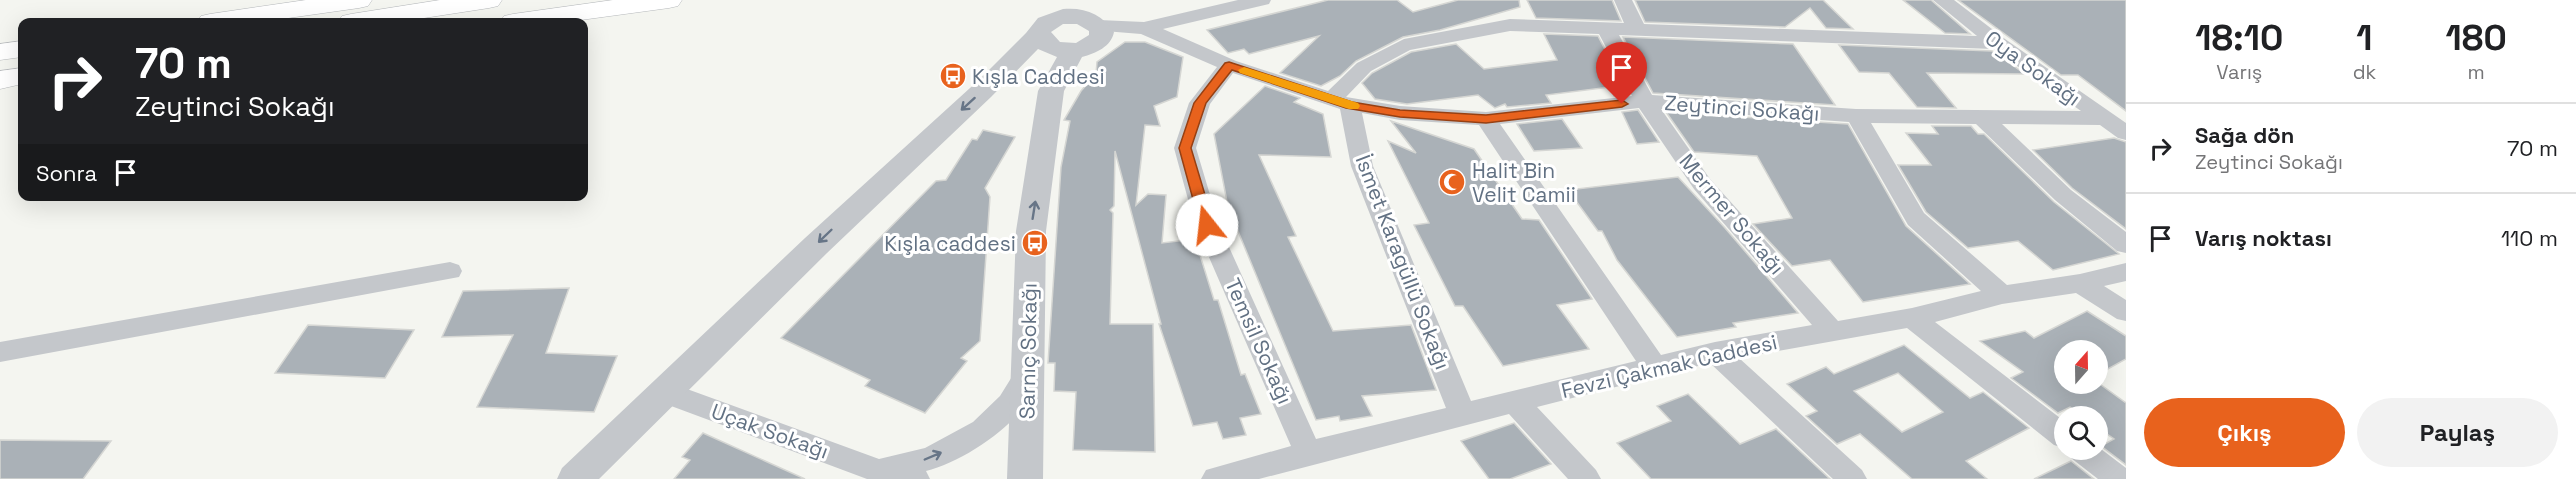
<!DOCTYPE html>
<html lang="tr">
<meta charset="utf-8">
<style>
:root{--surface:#fff;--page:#f2f2f2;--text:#202124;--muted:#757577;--line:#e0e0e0;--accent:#e8621d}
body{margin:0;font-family:"Space Grotesk",sans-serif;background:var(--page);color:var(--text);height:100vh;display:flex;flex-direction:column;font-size:22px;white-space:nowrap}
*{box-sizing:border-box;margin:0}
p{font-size:20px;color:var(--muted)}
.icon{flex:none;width:33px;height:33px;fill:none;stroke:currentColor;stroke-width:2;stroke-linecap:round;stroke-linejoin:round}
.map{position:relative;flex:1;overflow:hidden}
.panel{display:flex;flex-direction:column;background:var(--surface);width:450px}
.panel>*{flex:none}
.banner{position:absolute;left:18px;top:18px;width:570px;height:183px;border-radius:12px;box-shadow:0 6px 24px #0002;background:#202124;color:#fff;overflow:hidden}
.needle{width:39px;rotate:20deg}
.buttons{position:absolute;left:2054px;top:340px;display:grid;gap:12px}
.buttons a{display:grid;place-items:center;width:54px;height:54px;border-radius:50%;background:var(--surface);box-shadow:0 6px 24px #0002;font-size:30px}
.pin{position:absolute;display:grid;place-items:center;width:51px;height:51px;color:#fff;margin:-62px -26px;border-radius:50% 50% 50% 0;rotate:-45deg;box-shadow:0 0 6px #0007}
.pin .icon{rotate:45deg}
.me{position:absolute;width:66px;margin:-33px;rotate:344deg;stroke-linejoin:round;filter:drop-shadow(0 0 4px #0008)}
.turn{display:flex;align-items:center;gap:21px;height:126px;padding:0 18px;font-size:27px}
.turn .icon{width:78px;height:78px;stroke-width:2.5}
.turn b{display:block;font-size:42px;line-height:51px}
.then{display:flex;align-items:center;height:57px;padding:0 18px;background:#0003;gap:12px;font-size:22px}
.eta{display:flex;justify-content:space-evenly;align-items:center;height:102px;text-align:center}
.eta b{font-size:36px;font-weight:600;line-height:42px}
.cta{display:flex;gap:12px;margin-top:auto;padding:12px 18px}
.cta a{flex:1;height:69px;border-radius:36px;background:var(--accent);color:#fff;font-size:24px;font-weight:600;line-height:69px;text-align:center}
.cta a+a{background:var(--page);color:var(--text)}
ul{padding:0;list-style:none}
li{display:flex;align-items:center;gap:18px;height:90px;padding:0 18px;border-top:2px solid var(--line)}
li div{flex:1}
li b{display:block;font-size:22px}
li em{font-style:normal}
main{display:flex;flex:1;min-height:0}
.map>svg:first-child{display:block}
.building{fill:#aab1b7;stroke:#d5d6d3;stroke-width:1.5;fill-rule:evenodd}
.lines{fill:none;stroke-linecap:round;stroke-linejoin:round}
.trunk-casing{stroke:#b6b9bc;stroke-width:1}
.minor{fill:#c4c7cb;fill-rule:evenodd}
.tertiary{fill:#c4c7cb;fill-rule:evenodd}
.trunk{fill:#fff;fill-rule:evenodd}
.oneway{stroke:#677587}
.route{fill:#e8621d;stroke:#974013;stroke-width:1.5}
.slow{fill:#f59e0b}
.labels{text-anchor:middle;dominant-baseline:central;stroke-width:6;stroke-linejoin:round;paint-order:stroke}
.street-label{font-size:21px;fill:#627183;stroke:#fff}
.poi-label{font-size:21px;fill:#627183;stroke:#fff;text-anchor:start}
</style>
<main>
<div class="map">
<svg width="2126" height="479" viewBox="0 0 2126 479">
<rect width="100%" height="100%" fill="#f4f5f0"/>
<path class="building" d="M 1328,0 L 1397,0 L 1413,12 L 1458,0 L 1519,0 L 1520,7 L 1440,30 L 1403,37 L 1356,61 L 1340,76 L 1321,86 L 1280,73 L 1319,36 L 1249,54 L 1244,49 L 1228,53 L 1207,30 Z
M 1527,0 L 1612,0 L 1621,21 L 1536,18 Z
M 1635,0 L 1823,0 L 1853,29 L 1826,28 L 1810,8 L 1785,27 L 1645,22 Z
M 1903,0 L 1931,0 L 1970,34 L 1945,33 Z
M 1958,0 L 2126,0 L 2126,111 L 2078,75 L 2061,75 Z
M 1544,34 L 1598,36 L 1628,94 L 1614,96 L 1610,87 L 1546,95 L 1551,103 L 1507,107 L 1505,104 L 1495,108 L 1478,95 L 1407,104 L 1375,99 L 1362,83 L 1372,73 L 1411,52 L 1456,44 L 1484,69 L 1557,60 Z
M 1623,37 L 1793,44 L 1835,105 L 1653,93 Z
M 1125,42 L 1145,42 L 1183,57 L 1177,97 L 1154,106 L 1160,126 L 1145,125 L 1136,205 L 1148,194 L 1166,195 L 1162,243 L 1195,239 L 1214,300 L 1218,300 L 1241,375 L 1245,374 L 1261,414 L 1240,418 L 1246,435 L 1223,439 L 1217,422 L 1193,426 L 1159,324 L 1161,324 L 1115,151 L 1114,206 L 1110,210 L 1113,213 L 1110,324 L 1153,324 L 1155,452 L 1073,450 L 1076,392 L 1054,391 L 1055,363 L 1048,363 L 1061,167 L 1070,121 L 1064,120 L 1081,91 L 1096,74 L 1097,62 Z
M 1839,45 L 1992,51 L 2025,74 L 1927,73 L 1956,108 L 1917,107 L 1889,73 L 1859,72 Z
M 1265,86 L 1300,98 L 1294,102 L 1323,114 L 1331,157 L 1259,155 L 1296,236 L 1288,237 L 1333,331 L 1411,325 L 1436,390 L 1362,396 L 1372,416 L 1340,421 L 1339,416 L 1316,420 L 1228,207 L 1214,134 Z
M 1638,110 L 1659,142 L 1637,144 L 1622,112 Z
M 1666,112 L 1848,124 L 1906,226 L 1970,284 L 1863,302 L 1830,260 L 1792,266 L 1753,224 L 1792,218 L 1757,156 L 1694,152 Z
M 1562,119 L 1582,148 L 1534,151 L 1517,124 Z
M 1391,121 L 1474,149 L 1522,219 L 1539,220 L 1592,299 L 1557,305 L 1589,349 L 1503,366 L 1463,306 L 1455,306 L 1414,225 L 1429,223 L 1388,141 L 1416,153 Z
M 1932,126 L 1971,126 L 1978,134 L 1984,134 L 2054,202 L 2119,254 L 2053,270 L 2018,241 L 1968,248 L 1926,212 L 1898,165 L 1931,165 L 1906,133 L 1938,134 Z
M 983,130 L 1015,137 L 985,188 L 990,197 L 980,341 L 961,358 L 967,361 L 925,413 L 865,386 L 870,380 L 781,338 L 936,181 L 946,180 L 972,139 L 977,140 Z
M 2114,138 L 2126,142 L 2126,229 L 2072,188 L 2033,150 Z
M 1678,177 L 1725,228 L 1798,313 L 1733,323 L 1736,327 L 1677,337 L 1617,260 L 1602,231 L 1598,231 L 1568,190 Z
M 569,288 L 546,353 L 617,356 L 594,412 L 477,407 L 513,335 L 442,337 L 463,291 Z
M 2087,311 L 2126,336 L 2126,359 L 2097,375 L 2097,351 L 2064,351 L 2064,384 L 2097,382 L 2126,403 L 2126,465 L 2101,446 L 2114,439 L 2097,427 L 2097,417 L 2084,417 L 2070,407 L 2058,413 L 2011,378 L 2023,372 L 1980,341 L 2025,331 L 2034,338 Z
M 308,325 L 414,330 L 385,378 L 275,373 Z
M 1904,345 L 1970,398 L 1983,392 L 2029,428 L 1966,461 L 1987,479 L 1912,479 L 1860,434 L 1837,444 L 1806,416 L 1817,411 L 1787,384 L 1826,367 L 1834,374 ZM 1898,373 L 1943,412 L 1902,432 L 1854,391 Z
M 1688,394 L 1740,444 L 1776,429 L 1830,479 L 1651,479 L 1617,443 L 1671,421 L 1657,406 Z
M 1514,423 L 1551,464 L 1510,479 L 1489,479 L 1461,441 Z
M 703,433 L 805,479 L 674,479 L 690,460 L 682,457 Z
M 0,440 L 111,441 L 83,479 L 0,479 Z
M 2071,461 L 2094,479 L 2034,479 Z"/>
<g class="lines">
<defs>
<path id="trunk" d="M 306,0 L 372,0 L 368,6 L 359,8 L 260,22 L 197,22 L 201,16 L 210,14 Z
M 440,0 L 502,0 L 498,6 L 489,8 L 398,22 L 338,22 L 342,16 L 351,14 Z
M 613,0 L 682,0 L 678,6 L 669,8 L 566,22 L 500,22 L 504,16 L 513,14 Z
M 22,41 L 22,57 L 0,60 L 0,44 Z
M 22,68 L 22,84 L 0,89 L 0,71 Z"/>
</defs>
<use href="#trunk" class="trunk-casing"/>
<path class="minor" d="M 1238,0 L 1271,0 L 1269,4 L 1163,29 L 1236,61 L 1328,91 L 1357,63 L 1404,39 L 1510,19 L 1624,23 L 1614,0 L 1632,0 L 1644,24 L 1977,36 L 1933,0 L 1954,0 L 2005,39 L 2126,123 L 2126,140 L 2118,138 L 2100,125 L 2002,124 L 2071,190 L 2126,232 L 2126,253 L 2117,251 L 2055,200 L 1976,124 L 1871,123 L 1924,213 L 2007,285 L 2080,274 L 2126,263 L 2126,281 L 2104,286 L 2126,300 L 2126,321 L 2117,319 L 2076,293 L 2002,304 L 1935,322 L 2064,421 L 2064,448 L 2054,445 L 1907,328 L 1739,358 L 1862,470 L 1867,479 L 1833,479 L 1710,363 L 1537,407 L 1596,470 L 1601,479 L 1568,479 L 1509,414 L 1259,479 L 1201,479 L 1206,470 L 1291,446 L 1195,225 L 1174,148 L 1189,103 L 1217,67 L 1141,34 L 1092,30 L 1089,26 L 1092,22 L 1099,20 L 1144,22 ZM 1510,31 L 1599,34 L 1632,96 L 1486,112 L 1400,106 L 1346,97 L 1371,71 L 1410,50 ZM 1619,35 L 1993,49 L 2081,111 L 1856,109 L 1652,95 ZM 1233,73 L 1340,109 L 1351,166 L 1446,408 L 1316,439 L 1219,225 L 1196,148 L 1210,104 ZM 1639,108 L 1694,189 L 1812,325 L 1715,342 L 1661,355 L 1500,124 ZM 1661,109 L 1849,122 L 1908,225 L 1981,291 L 1912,308 L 1838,321 L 1710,179 ZM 1362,113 L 1400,120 L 1479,125 L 1636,361 L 1471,401 L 1373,166 Z
M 450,262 L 459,265 L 462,271 L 459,277 L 0,362 L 0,342 Z
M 1027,364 L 1036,367 L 1040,374 C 1034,386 1028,400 1020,411 C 1001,436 956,464 926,471 L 930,479 L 867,479 L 655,400 L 651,392 L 655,384 L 665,381 L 879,459 L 925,448 L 973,422 L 1000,396 L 1018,367 Z
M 2097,446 L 2126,468 L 2126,479 L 2098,479 L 2071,458 L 2067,450 L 2097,450 Z"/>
<path class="tertiary" d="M 1063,9 C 1085,7 1102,14 1114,32 C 1111,47 1096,53 1082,57 L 1064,91 L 1046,231 L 1043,479 L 1007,479 L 1016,231 L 1038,91 L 1057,57 L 1038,49 L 991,97 L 827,253 L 599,479 L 557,479 L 562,468 L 805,238 L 981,78 L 1026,33 L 1038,18 ZM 1063,24 L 1077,24 L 1089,31 L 1089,35 L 1076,43 L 1060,42 L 1051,32 Z"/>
<use href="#trunk" class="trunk"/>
</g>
<defs><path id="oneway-shaft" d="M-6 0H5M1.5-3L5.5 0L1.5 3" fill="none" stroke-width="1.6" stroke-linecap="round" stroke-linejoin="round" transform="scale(1.5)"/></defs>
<g class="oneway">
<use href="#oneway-shaft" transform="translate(968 104) rotate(138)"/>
<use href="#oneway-shaft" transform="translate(1034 210) rotate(-81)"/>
<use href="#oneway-shaft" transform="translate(825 236) rotate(136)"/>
<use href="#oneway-shaft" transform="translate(933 456) rotate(-23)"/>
</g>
<path class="route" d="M 1229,62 L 1352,102 L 1400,110 L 1486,115 L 1622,100 L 1628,104 L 1622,107 L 1486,123 L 1400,117 L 1346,108 L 1232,70 L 1206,103 L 1191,148 L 1214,225 L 1207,229 L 1200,225 L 1179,148 L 1194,103 L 1225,63 Z"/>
<path class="slow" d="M 1244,67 L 1358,103 L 1360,106 L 1358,109 L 1349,109 L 1240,73 L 1238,70 Z"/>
<defs>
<symbol id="bus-disc" viewBox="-11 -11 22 22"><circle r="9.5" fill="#e8621d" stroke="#fff"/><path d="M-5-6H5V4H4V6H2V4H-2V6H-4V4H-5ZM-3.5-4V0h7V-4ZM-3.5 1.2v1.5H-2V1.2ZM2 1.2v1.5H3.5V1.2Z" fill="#fff"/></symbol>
<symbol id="mosque-disc" viewBox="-11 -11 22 22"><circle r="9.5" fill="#e8621d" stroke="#fff"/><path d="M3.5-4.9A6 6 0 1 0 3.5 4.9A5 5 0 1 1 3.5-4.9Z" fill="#fff"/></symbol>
</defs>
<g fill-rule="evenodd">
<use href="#bus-disc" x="938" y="61" width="30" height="30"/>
<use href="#mosque-disc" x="1437" y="167" width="30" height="30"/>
<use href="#bus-disc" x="1020" y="228" width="30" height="30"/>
</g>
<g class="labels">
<g class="street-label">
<text transform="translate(2033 68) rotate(36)">Oya Sokağı</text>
<text transform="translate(1742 108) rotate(4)">Zeytinci Sokağı</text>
<text transform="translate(1732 214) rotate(50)">Mermer Sokağı</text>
<text transform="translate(1403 262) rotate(69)">İsmet Karagüllü Sokağı</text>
<text transform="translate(1259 341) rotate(66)">Temsil Sokağı</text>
<text transform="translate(1028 351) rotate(-89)">Sarnıç Sokağı</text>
<text transform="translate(1669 366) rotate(-13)">Fevzi Çakmak Caddesi</text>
<text transform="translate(770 431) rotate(20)">Uçak Sokağı</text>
</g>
<g class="poi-label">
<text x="972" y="76">Kışla Caddesi</text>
<text x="1472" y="170">Halit Bin<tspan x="1472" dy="24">Velit Camii</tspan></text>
<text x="1016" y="243" text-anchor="end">Kışla caddesi</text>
</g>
</g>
</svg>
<div class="buttons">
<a><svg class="needle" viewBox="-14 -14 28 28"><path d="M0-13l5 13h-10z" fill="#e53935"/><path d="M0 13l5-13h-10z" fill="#757577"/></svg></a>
<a><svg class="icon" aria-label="search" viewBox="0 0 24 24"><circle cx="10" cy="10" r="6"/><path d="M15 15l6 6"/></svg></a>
</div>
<div class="pin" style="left:1622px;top:104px;background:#d93025"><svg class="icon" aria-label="arrive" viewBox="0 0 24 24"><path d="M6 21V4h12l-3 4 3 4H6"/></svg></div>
<svg class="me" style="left:1207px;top:225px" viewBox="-20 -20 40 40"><circle r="19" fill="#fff"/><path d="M0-13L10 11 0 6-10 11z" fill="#e8621d"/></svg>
<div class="banner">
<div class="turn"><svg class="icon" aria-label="right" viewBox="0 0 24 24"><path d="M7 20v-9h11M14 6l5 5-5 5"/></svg><div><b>70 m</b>Zeytinci Sokağı</div></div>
<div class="then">Sonra<svg class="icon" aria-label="arrive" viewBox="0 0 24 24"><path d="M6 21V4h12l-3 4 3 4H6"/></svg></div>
</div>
</div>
<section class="panel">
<div class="eta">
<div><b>18:10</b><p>Varış</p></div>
<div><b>1</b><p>dk</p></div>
<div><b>180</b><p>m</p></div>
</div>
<ul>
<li><svg class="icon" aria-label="right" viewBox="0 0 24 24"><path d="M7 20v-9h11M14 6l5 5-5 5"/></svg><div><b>Sağa dön</b><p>Zeytinci Sokağı</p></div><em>70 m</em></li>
<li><svg class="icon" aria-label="arrive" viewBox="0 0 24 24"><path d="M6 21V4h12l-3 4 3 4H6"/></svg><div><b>Varış noktası</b></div><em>110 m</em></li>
</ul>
<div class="cta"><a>Çıkış</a><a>Paylaş</a></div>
</section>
</main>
